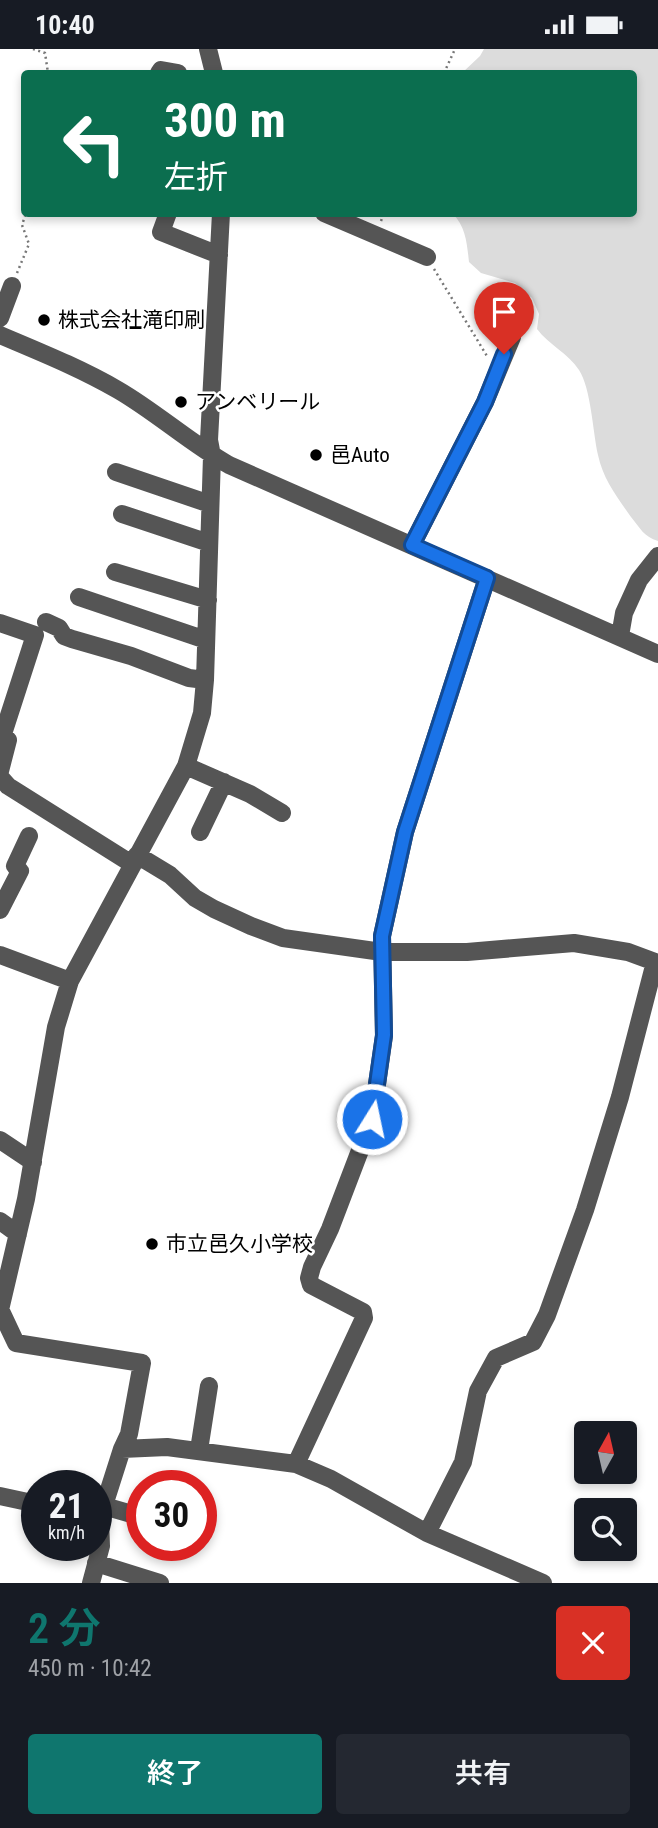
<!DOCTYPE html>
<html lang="ja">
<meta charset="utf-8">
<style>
:root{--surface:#171b24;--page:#242831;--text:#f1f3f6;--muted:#9ea1a6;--accent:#0f766e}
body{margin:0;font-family:"Roboto Condensed","Noto Sans JP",sans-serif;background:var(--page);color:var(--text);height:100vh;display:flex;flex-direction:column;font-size:26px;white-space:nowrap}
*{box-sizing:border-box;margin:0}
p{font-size:23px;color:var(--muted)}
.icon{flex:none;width:38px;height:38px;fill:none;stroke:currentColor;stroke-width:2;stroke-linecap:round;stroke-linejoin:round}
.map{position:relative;height:1534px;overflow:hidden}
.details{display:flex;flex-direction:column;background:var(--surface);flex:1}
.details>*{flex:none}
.top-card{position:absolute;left:21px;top:21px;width:616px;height:147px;border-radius:7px;box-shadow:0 4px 10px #0003;background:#0b6e4f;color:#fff;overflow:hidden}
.needle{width:46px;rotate:8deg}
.buttons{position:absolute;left:574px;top:1372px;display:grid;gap:14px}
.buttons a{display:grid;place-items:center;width:63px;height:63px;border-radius:7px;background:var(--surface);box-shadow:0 4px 10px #0003;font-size:35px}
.speed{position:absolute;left:21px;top:1421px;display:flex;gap:14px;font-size:35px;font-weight:700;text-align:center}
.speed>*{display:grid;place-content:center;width:91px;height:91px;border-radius:50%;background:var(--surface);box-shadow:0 4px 10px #0003;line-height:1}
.speed small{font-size:18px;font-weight:400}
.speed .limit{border:10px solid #d22;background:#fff;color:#111}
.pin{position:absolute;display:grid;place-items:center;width:60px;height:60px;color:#fff;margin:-72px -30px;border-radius:50% 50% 50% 0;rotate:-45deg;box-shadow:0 0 7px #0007}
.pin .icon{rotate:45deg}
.me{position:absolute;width:77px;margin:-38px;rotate:10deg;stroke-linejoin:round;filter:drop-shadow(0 0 5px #0008)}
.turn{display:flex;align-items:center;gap:24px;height:147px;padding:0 28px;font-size:32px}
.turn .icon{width:91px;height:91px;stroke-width:2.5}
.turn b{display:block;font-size:49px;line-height:60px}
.round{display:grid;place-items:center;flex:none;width:74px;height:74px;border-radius:7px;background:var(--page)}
.head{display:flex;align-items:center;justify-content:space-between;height:119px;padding:0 28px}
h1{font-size:42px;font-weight:600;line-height:52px;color:var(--accent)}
.button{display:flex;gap:14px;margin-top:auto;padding:14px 28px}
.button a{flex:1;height:80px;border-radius:7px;background:var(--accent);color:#fff;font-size:28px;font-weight:600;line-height:80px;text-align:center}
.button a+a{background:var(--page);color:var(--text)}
.status{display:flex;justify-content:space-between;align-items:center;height:49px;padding:0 35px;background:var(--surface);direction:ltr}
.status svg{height:19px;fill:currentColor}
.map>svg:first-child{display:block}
.green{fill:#dcdcdc}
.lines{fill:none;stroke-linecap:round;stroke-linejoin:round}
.path{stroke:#777;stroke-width:2.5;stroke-dasharray:2 3.5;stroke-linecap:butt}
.minor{stroke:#555;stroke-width:18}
.route-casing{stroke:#114b97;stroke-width:18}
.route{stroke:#1a73e8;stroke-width:12}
.poi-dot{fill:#000;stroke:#fff;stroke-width:2.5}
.labels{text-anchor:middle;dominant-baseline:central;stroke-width:5;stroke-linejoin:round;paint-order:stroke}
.poi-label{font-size:21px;fill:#000;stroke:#fff;text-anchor:start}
</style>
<div class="status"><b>10:40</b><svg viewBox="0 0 49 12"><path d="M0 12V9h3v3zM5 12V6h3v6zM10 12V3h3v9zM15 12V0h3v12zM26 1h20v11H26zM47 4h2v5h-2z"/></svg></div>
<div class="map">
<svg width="658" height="1534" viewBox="0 0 658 1534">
<rect width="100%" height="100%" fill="#fff"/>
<path class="green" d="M 484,0 L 658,0 L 658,492 C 644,488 640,479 631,468 C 617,448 603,430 598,406 C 593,384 591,339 579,321 C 568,304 549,296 537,280 L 539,265 L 532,249 L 515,234 L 481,224 L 469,213 C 467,195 466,178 453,165 L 634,164 L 634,24 L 462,24 L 480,7 Z"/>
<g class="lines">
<path class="path" d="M 33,0 L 45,4 L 48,24
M 444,24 L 455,0
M 381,172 L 384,164
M 434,220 L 487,307
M 17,224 L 29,195 L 22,176 L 26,164"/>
<path class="minor" d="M 208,0 L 214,24
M 159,24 L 161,21 L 178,24
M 168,164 L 161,183 L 219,206
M 324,164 L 427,208
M 0,269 L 12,237
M 0,286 C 40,303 80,319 118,341 C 156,363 190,394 229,416 L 658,605
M 116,423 L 210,455
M 122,465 L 209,494
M 412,496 L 485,353 L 512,288
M 115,523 L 208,551
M 79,548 L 206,591
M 46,573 L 59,579 L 64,587 L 72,590 L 131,607 L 189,629 L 205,631
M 0,574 L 35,586 L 2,688
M 620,587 L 624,564 L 639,531 L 658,507
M 0,688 L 8,691 L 0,722
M 186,717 L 250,745 L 282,764
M 0,728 L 8,737 L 132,815
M 200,783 L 224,733
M 137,806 L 170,826 L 195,849 L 214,860 L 251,877 L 283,889 L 382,903 L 467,903 L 574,894 L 628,903 L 658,914
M 0,861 L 20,822 L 15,817 L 29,787
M 0,906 L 70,932
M 0,1091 L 33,1113
M 0,1172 L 18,1185
M 0,1260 L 16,1294 L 142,1314 L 129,1385 L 122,1400 L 100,1469 L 101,1497 L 91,1534
M 0,1261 L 26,1150 L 56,978 L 70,932 L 186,717 L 202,664 L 205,631 L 212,407 L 209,391 L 221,164
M 122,1400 L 167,1398 L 296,1415 L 331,1430 L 427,1484 L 543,1534
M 199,1401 L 209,1337
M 296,1415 L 364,1269 L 363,1263 L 311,1236 L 309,1229 L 312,1218 L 330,1180 L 372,1070 L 384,987 L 382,887 L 405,783 L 487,529
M 0,1447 L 37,1455
M 104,1457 L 142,1468
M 427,1484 L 463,1413 L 478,1342 L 496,1309 L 533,1293 L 547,1266 L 585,1161 L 620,1048 L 655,913
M 96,1514 L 160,1534"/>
</g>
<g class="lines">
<defs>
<path id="route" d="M 372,1070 L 384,986 L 382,887 L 405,783 L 487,529 L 412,496 L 485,353 L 504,305"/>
</defs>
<use href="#route" class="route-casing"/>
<use href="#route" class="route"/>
</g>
<g class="poi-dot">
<circle cx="44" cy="271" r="7"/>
<circle cx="181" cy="353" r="7"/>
<circle cx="316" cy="406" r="7"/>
<circle cx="152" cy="1195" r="7"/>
</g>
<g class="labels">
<g class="poi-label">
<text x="58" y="271">株式会社滝印刷</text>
<text x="195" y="353">アンベリール</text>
<text x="330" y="406">邑Auto</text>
<text x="166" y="1195">市立邑久小学校</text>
</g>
</g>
</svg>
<div class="buttons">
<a><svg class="needle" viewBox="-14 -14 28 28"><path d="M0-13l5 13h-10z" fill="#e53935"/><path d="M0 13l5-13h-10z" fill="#9ea1a6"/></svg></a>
<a><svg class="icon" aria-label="search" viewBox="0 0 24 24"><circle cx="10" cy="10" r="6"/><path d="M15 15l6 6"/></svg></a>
</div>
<div class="speed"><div>21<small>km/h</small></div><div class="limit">30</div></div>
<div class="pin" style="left:504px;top:305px;background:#d93025"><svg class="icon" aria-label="arrive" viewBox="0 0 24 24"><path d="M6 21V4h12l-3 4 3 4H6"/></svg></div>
<svg class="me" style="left:372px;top:1070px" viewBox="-20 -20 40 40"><circle r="17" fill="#1a73e8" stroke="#fff" stroke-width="3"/><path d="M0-11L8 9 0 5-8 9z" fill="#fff"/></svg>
<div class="top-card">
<div class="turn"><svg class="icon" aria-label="left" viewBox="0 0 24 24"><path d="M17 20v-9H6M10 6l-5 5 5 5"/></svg><div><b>300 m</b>左折</div></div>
</div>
</div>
<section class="details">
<div class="head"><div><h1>2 分</h1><p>450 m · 10:42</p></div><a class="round" style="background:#d93025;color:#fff"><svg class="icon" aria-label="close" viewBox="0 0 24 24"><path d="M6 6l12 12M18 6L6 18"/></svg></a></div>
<div class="button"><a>終了</a><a>共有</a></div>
</section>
